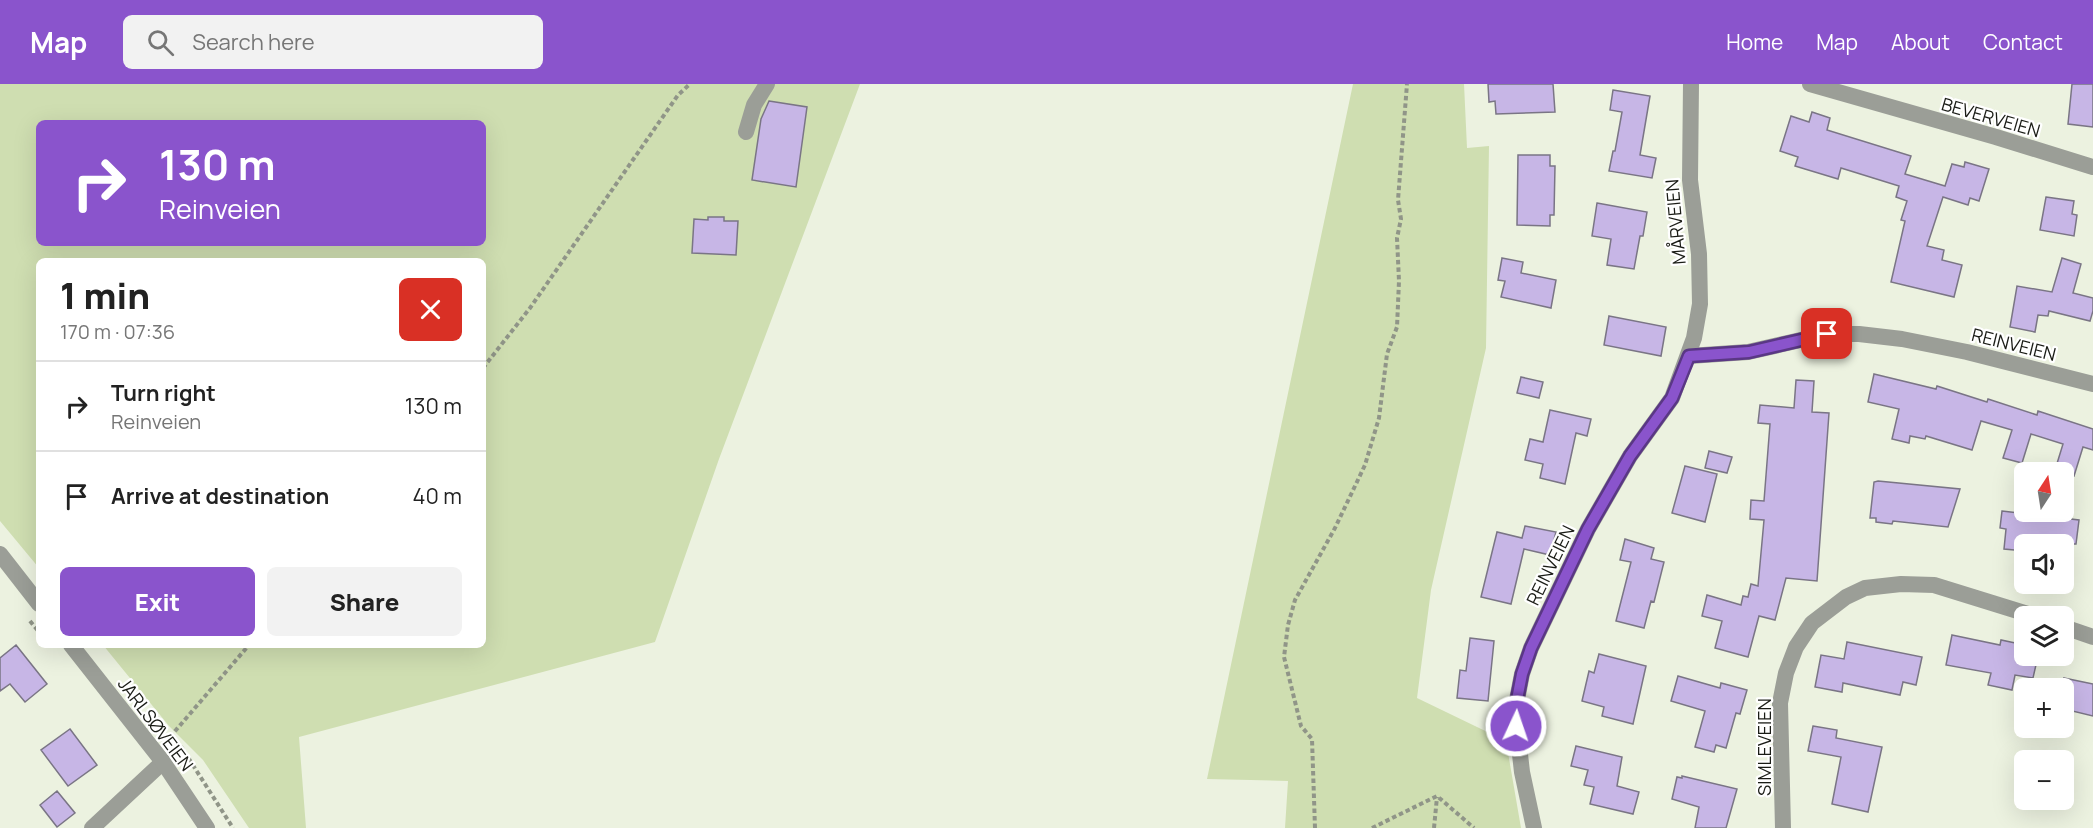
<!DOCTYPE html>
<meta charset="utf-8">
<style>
:root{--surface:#fff;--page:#f2f2f2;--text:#222;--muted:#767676;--line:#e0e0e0;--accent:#8a54cc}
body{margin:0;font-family:Manrope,sans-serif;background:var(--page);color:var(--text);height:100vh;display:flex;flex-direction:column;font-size:22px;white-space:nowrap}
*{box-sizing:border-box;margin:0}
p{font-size:20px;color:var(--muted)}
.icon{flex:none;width:33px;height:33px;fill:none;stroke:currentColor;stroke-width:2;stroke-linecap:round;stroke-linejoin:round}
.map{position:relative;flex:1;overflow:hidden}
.side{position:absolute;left:36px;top:174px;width:450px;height:390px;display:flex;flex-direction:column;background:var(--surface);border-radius:9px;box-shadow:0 6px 24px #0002}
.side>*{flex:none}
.hud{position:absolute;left:36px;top:36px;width:450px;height:126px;border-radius:9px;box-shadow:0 6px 24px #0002;background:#8a54cc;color:#fff;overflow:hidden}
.needle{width:39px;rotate:12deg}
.tools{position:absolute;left:2014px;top:378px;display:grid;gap:12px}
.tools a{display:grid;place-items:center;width:60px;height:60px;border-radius:9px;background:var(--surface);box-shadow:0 6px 24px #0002;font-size:30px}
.pin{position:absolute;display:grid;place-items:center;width:51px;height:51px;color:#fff;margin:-26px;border-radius:12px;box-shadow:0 3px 9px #0006}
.me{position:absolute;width:66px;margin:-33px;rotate:3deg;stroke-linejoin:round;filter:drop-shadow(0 0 4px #0008)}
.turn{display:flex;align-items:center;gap:21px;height:126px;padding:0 24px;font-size:27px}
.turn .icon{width:78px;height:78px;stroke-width:2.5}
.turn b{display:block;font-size:42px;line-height:51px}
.round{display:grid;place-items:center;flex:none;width:63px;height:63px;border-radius:9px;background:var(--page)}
.summary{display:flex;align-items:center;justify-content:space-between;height:102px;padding:0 24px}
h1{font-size:36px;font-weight:800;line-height:45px}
.primary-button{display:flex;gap:12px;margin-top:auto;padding:12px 24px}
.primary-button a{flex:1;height:69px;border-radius:9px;background:var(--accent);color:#fff;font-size:24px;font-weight:800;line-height:69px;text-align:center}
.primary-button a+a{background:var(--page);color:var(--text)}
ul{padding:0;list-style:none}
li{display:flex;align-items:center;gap:18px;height:90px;padding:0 24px;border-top:2px solid var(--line)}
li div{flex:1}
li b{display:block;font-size:22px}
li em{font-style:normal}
header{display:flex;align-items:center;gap:36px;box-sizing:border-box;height:84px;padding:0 30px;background:var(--accent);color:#fff}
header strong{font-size:28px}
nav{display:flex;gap:33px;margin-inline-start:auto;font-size:21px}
.search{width:420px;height:54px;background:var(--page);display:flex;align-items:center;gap:15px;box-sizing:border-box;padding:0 21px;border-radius:9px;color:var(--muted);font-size:22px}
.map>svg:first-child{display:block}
.green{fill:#cfdeb1;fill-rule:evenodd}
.building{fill:#c7b6e6;stroke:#7a7585;stroke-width:1.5}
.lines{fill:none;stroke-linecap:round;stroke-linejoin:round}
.path{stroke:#909588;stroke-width:4;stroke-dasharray:4.5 3;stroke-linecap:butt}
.minor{stroke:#9b9e97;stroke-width:16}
.tertiary{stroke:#9b9e97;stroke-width:16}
.route-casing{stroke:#5a3785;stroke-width:15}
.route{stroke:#8a54cc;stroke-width:10}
.labels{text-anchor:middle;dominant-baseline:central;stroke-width:4.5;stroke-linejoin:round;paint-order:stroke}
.street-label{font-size:18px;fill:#191b15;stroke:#fff}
</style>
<header>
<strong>Map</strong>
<div class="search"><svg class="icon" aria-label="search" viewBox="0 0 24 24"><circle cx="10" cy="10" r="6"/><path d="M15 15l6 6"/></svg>Search here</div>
<nav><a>Home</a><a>Map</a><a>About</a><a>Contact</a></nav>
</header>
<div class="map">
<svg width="2093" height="744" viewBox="0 0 2093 744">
<rect width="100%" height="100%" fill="#ecf2e0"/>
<path class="green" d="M 0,0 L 860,0 L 719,375 L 655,558 L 299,653 L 306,744 L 249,744 L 203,676 L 169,642 L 103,561 L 483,561 L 483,177 L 39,177 L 39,484 L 0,437 ZM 39,39 L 483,39 L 483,159 L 39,159 Z
M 1353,0 L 1464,0 L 1467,64 L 1489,62 L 1486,264 L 1431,506 L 1417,614 L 1506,657 L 1521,744 L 1285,744 L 1288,697 L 1207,695 Z"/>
<path class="building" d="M 1488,0 L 1553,0 L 1555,28 L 1496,30 L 1495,17 L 1489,18 Z
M 2072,0 L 2093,0 L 2093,43 L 2068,40 Z
M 1613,6 L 1650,12 L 1640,71 L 1656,74 L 1652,94 L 1609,87 L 1613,67 L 1615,67 L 1622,28 L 1610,26 Z
M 769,17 L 807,23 L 796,103 L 752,96 L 761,35 Z
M 1812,28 L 1830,34 L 1827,46 L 1911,72 L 1905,90 L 1945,102 L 1952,80 L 1964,83 L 1965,78 L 1989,85 L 1979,117 L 1970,114 L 1968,121 L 1943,113 L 1927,162 L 1944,166 L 1942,176 L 1962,181 L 1954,213 L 1891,198 L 1905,137 L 1901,136 L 1907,117 L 1896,113 L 1899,102 L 1841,84 L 1838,95 L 1795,82 L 1798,73 L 1780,67 L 1791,32 L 1809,38 Z
M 1518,71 L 1550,71 L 1550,82 L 1555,82 L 1554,131 L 1550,131 L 1550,142 L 1517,141 Z
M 2046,113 L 2074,117 L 2072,130 L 2077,131 L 2074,152 L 2040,146 Z
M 1597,119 L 1647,128 L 1643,152 L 1640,152 L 1634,185 L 1607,181 L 1611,155 L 1592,152 Z
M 708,133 L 724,133 L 724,137 L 738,137 L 736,171 L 692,169 L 694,135 L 708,136 Z
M 1502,174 L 1523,178 L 1521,189 L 1556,196 L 1551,224 L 1501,213 L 1505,197 L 1498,196 Z
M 2062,174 L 2081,180 L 2073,209 L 2093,214 L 2093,227 L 2090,237 L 2049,227 L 2048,232 L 2038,231 L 2035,248 L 2010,243 L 2017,202 L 2052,208 Z
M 1609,232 L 1666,243 L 1661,272 L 1604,261 Z
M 1874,290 L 1936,305 L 1937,302 L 1987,318 L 1988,315 L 2037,331 L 2038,327 L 2093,345 L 2093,366 L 2083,363 L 2074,392 L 2055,386 L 2063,360 L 2031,350 L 2022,379 L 2003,374 L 2012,346 L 1981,337 L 1972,366 L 1926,352 L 1925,355 L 1910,352 L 1909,359 L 1892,355 L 1899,325 L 1868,318 Z
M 1521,293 L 1543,298 L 1539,314 L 1517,309 Z
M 1796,296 L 1814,297 L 1812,328 L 1829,329 L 1817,497 L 1786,494 L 1775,536 L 1759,532 L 1748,573 L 1715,564 L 1722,537 L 1702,532 L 1707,511 L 1741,521 L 1743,512 L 1748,513 L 1751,500 L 1758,502 L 1764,436 L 1750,435 L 1751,416 L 1764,417 L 1770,340 L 1758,339 L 1760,321 L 1794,324 Z
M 1550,326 L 1591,335 L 1587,352 L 1576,349 L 1565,400 L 1540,394 L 1543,380 L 1525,376 L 1530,355 L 1543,358 Z
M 1709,367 L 1732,373 L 1727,389 L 1705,384 Z
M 1685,382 L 1717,390 L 1705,438 L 1672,429 Z
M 1878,397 L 1960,405 L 1948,443 L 1893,437 L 1892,440 L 1876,438 L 1876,434 L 1870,434 L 1874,398 Z
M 2002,427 L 2079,436 L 2076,460 L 2025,460 L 2025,467 L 2004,465 L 2006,445 L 2000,444 Z
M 1525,442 L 1556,448 L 1550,471 L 1524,465 L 1511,520 L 1481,513 L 1497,448 L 1522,454 Z
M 1625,455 L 1654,464 L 1651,475 L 1664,478 L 1654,518 L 1651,517 L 1644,544 L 1616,537 L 1631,478 L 1620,476 Z
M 1952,551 L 2000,561 L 2001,556 L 2025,561 L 2025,572 L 2038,572 L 2033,594 L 2015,591 L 2012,606 L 1988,601 L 1991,589 L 1946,581 Z
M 1470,554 L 1494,557 L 1488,617 L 1457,614 L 1460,586 L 1466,587 Z
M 1847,558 L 1922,573 L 1916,601 L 1903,598 L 1900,611 L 1843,599 L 1842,608 L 1815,603 L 1821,571 L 1844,575 Z
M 16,561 L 47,600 L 25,618 L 10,600 L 0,607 L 0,574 Z
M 1599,570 L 1646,582 L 1633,640 L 1602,632 L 1604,623 L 1582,617 L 1589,587 L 1594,589 Z
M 1678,592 L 1720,604 L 1721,599 L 1747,606 L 1740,630 L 1736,629 L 1726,664 L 1716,661 L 1714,668 L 1695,663 L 1705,627 L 1671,617 Z
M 2064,594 L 2093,600 L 2093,632 L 2064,625 Z
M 1813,642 L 1837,646 L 1836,654 L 1882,663 L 1868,728 L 1832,720 L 1841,673 L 1808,667 Z
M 70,645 L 97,681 L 68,702 L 41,666 Z
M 1576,662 L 1622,673 L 1617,702 L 1639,708 L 1633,730 L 1590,720 L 1594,703 L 1584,701 L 1588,686 L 1571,682 Z
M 1682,692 L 1737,705 L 1726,744 L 1695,744 L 1699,723 L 1672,715 L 1677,693 L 1682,694 Z
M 57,707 L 75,729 L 57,743 L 40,721 Z"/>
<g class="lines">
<path class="path" d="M 483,284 L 530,224 L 678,11 L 690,0
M 30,537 L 39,548
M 169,652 L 182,664 L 233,744
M 170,653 L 249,561
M 1315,744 L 1312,655 L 1301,642 L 1284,573 L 1288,541 L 1295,516 L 1335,444 L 1365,381 L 1379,334 L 1387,270 L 1397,243 L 1399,197 L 1397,154 L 1401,135 L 1398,116 L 1407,0
M 1372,744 L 1437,712 L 1474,744
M 1434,744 L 1437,713"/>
<path class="minor" d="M 1810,0 L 1996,53 L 2093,83
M 746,48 L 754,21 L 767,0
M 1689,272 L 1748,268 L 1827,250 L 1859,250 L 1902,255 L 1967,268 L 2093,300
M 2064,543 L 2093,553
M 92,744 L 163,678
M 1534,744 L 1522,688 L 1515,626 L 1522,590 L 1531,564 L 1588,445 L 1630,372 L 1672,314 L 1694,254 L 1700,220 L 1699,170 L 1690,96 L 1691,0
M 1783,744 L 1780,619 L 1786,589 L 1796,563 L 1812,539 L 1846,513 L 1865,504 L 1901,500 L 1934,501 L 2034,532"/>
<path class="tertiary" d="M 0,470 L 39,520
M 71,561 L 163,678 L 207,744"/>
</g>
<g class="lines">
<defs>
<path id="route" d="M 1516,642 L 1515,626 L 1522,590 L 1531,564 L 1588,445 L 1630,372 L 1672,314 L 1689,272 L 1749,268 L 1827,250"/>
</defs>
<use href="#route" class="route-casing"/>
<use href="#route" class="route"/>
</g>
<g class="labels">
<g class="street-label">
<text transform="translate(1991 33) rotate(16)">BEVERVEIEN</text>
<text transform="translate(1675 138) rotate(-95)">MÅRVEIEN</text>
<text transform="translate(2014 260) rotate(14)">REINVEIEN</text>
<text transform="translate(1550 481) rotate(-64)">REINVEIEN</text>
<text transform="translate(156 640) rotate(53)">JARLSØVEIEN</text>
<text transform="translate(1764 663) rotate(-90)">SIMLEVEIEN</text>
</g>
</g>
</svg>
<div class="tools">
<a><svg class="needle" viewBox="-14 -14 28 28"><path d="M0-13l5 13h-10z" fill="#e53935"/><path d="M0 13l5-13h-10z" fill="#767676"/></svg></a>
<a><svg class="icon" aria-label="sound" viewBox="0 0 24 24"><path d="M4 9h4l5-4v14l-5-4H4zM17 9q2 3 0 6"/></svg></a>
<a><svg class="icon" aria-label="layers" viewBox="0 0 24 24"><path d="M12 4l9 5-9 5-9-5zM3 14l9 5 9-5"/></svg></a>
<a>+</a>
<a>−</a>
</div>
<div class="pin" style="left:1827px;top:250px;background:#d93025"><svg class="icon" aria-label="arrive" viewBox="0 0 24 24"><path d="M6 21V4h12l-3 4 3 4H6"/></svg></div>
<svg class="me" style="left:1516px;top:642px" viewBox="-20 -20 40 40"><circle r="17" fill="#8a54cc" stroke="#fff" stroke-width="3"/><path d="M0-11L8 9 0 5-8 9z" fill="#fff"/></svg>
<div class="hud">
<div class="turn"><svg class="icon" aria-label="right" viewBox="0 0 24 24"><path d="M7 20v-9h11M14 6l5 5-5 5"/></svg><div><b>130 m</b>Reinveien</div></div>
</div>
<section class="side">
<div class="summary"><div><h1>1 min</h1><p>170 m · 07:36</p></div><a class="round" style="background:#d93025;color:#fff"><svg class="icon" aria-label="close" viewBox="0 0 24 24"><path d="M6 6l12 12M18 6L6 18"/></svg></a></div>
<ul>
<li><svg class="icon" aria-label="right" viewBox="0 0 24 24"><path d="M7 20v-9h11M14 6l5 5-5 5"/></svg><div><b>Turn right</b><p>Reinveien</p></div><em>130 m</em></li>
<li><svg class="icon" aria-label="arrive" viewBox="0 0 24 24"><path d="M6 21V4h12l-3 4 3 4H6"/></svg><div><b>Arrive at destination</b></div><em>40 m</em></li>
</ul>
<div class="primary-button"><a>Exit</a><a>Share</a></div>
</section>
</div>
